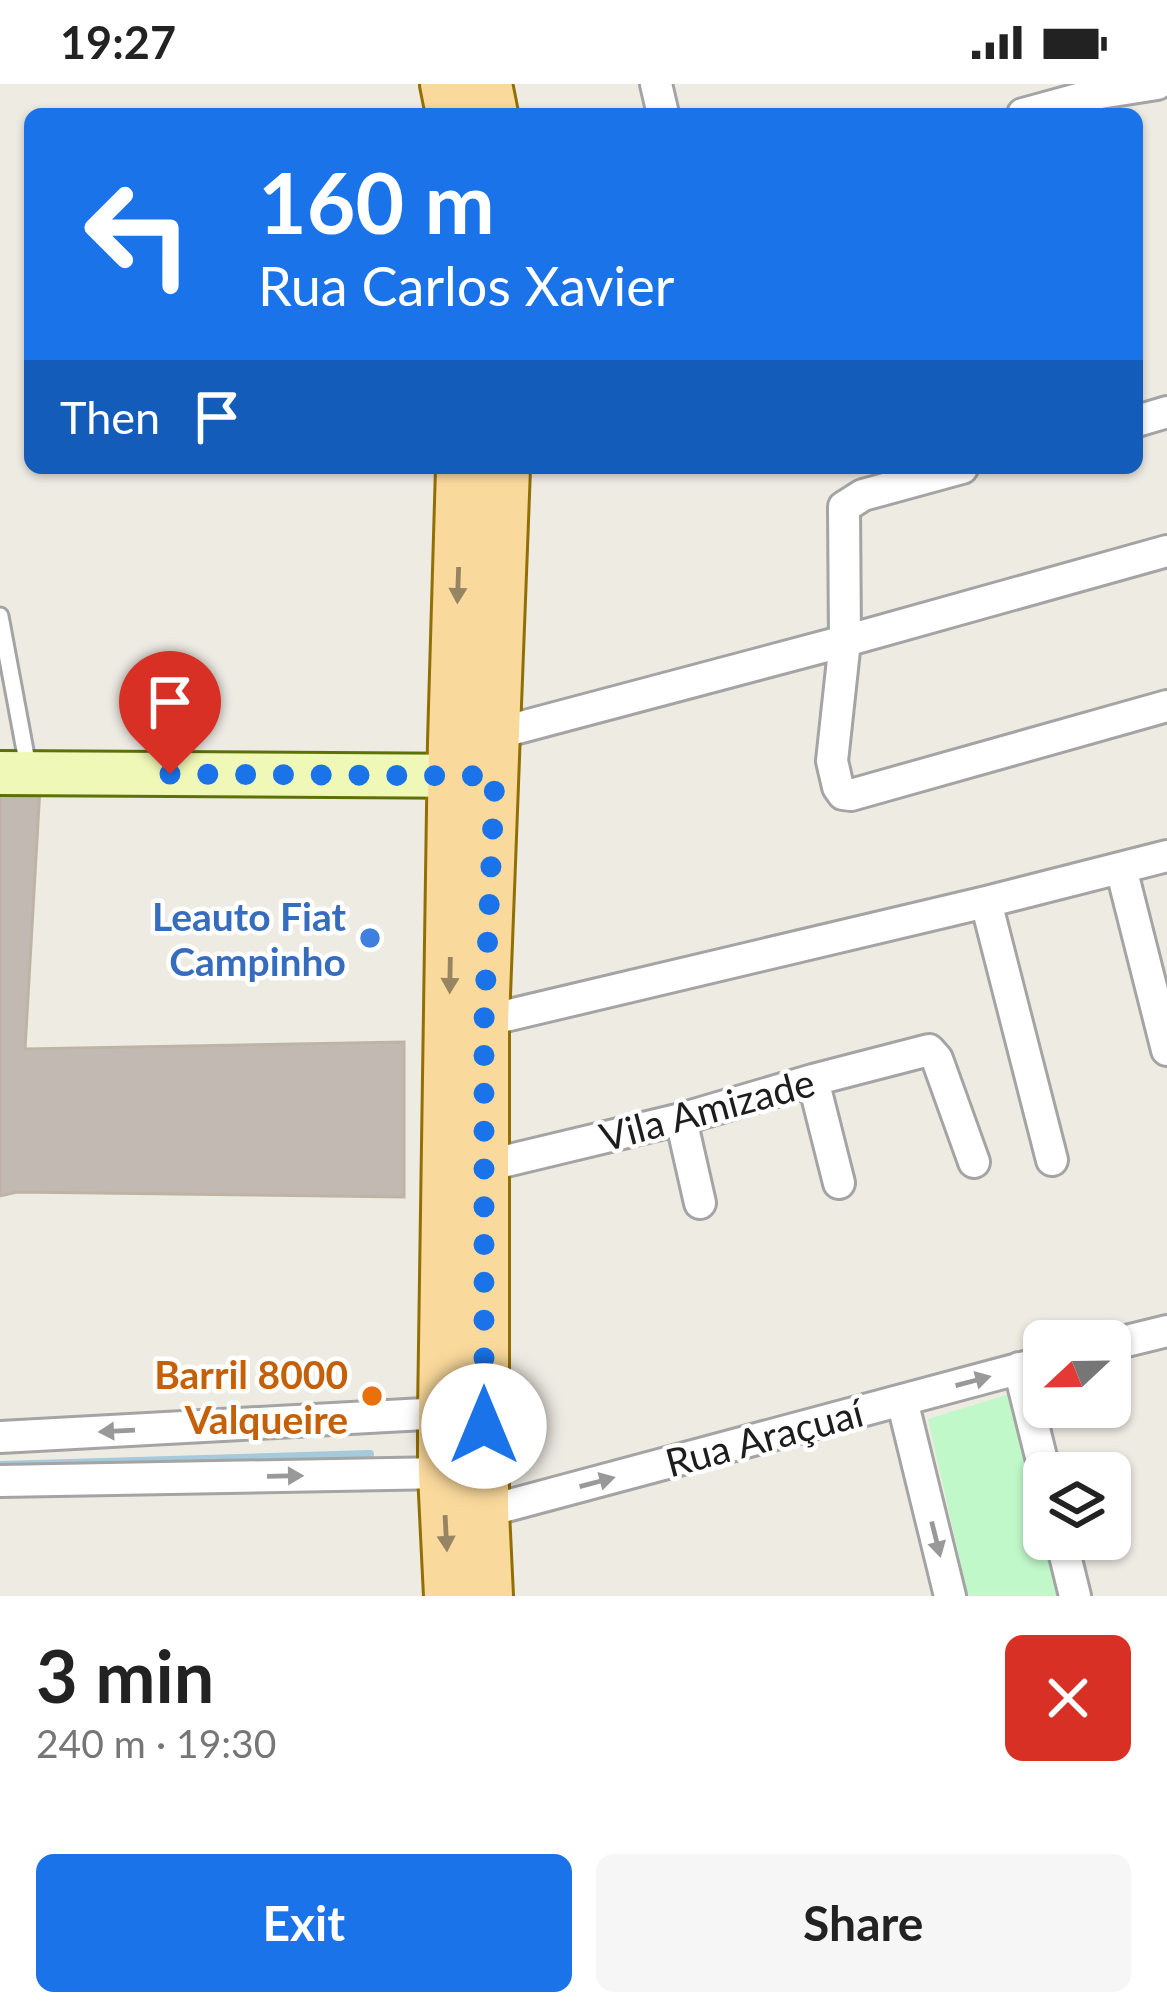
<!DOCTYPE html>
<meta charset="utf-8">
<style>
:root{--surface:#fff;--page:#f6f6f6;--text:#222;--muted:#767676;--accent:#1a73e8}
body{margin:0;font-family:Lato,sans-serif;background:var(--page);color:var(--text);height:100vh;display:flex;flex-direction:column;font-size:45px;white-space:nowrap}
*{box-sizing:border-box;margin:0}
p{font-size:39px;color:var(--muted)}
.icon{flex:none;width:66px;height:66px;fill:none;stroke:currentColor;stroke-width:2;stroke-linecap:round;stroke-linejoin:round}
.map{position:relative;height:1512px;overflow:hidden}
.side{display:flex;flex-direction:column;background:var(--surface);flex:1}
.side>*{flex:none}
.top-card{position:absolute;left:24px;top:24px;width:1119px;height:366px;border-radius:18px;box-shadow:0 3px 9px #0004;background:#1a73e8;color:#fff;overflow:hidden}
.needle{width:78px;rotate:248deg}
.fabs{position:absolute;left:1023px;top:1236px;display:grid;gap:24px}
.fabs a{display:grid;place-items:center;width:108px;height:108px;border-radius:18px;background:var(--surface);box-shadow:0 3px 9px #0004;font-size:60px}
.pin{position:absolute;display:grid;place-items:center;width:102px;height:102px;color:#fff;margin:-123px -51px;border-radius:50% 50% 50% 0;rotate:-45deg;box-shadow:0 0 12px #0007}
.pin .icon{rotate:45deg}
.me{position:absolute;width:132px;margin:-66px;rotate:0deg;stroke-linejoin:round;filter:drop-shadow(0 0 9px #0008)}
.turn{display:flex;align-items:center;gap:42px;height:252px;padding:0 36px;font-size:54px}
.turn .icon{width:156px;height:156px;stroke-width:2.5}
.turn b{display:block;font-size:84px;line-height:102px}
.then{display:flex;align-items:center;height:114px;padding:0 36px;background:#0003;gap:24px;font-size:45px}
.round{display:grid;place-items:center;flex:none;width:126px;height:126px;border-radius:18px;background:var(--page)}
.overview{display:flex;align-items:center;justify-content:space-between;height:204px;padding:0 36px}
h1{font-size:72px;font-weight:700;line-height:90px}
.action{display:flex;gap:24px;margin-top:auto;padding:24px 36px}
.action a{flex:1;height:138px;border-radius:18px;background:var(--accent);color:#fff;font-size:48px;font-weight:700;line-height:138px;text-align:center}
.action a+a{background:var(--page);color:var(--text)}
.status{display:flex;justify-content:space-between;align-items:center;height:84px;padding:0 60px;background:var(--surface);direction:ltr}
.status svg{height:33px;fill:currentColor}
.map>svg:first-child{display:block}
.park{fill:#c0f8c9}
.lines{fill:none;stroke-linecap:round;stroke-linejoin:round}
.stream{stroke:#a4cadb;stroke-width:8}
.building{fill:#c2bab2;stroke:#bfb3a5;stroke-width:3}
.lane-casing{stroke:#a4a4a4;stroke-width:21}
.street-casing{stroke:#a4a4a4;stroke-width:36}
.secondary-casing{stroke:#5c7107;stroke-width:48}
.primary-casing{stroke:#926f03;stroke-width:54}
.lane{stroke:#fff;stroke-width:15}
.street{stroke:#fff;stroke-width:30}
.secondary{stroke:#eff8b7;stroke-width:42}
.primary{stroke:#fad99c;stroke-width:48}
.oneway{fill:#978463}
.oneway2{fill:#999}
.route{stroke:#1a73e8;stroke-width:21;stroke-dasharray:0 37.8}
.shop-dot{fill:#3f7fe0;stroke:#fff;stroke-width:4.5}
.food-dot{fill:#e8710a;stroke:#fff;stroke-width:4.5}
.labels{text-anchor:middle;dominant-baseline:central;stroke-width:9;stroke-linejoin:round;paint-order:stroke}
.shop-label{font-size:39px;font-weight:bold;fill:#366cbe;stroke:#fff;text-anchor:end}
.street-label{font-size:39px;fill:#1d1d1d;stroke:#fff}
.food-label{font-size:39px;font-weight:bold;fill:#c56008;stroke:#fff;text-anchor:end}
</style>
<div class="status"><b>19:27</b><svg viewBox="0 0 49 12"><path d="M0 12V9h3v3zM5 12V6h3v6zM10 12V3h3v9zM15 12V0h3v12zM26 1h20v11H26zM47 4h2v5h-2z"/></svg></div>
<div class="map">
<svg width="1167" height="1512" viewBox="0 0 1167 1512">
<rect width="100%" height="100%" fill="#eeebe3"/>
<path class="park" d="M 1016,1308 L 1044,1441 L 1044,1455 L 1047,1455 L 1059,1512 L 968,1512 L 928,1335 Z"/>
<g class="lines">
<path class="stream" d="M 0,1381 L 370,1370"/>
</g>
<path class="building" d="M 0,702 L 40,703 L 25,965 L 404,958 L 404,1113 L 17,1108 L 0,1112 Z"/>
<g class="lines">
<defs>
<path id="lane" d="M 0,532 L 29,688"/>
<path id="street" d="M 656,0 L 663,30
M 1023,30 L 1100,9 L 1157,0
M 1137,337 L 1167,328
M 962,384 L 863,411 L 844,423 L 845,557 L 832,677 L 838,703 L 843,710 L 851,711 L 1167,622
M 495,650 L 845,557 L 1167,467
M 1121,784 L 1167,966
M 986,818 L 1052,1076
M 484,937 L 986,818 L 1167,772
M 813,996 L 839,1099
M 681,1035 L 700,1119
M 485,1082 L 681,1035 L 813,996 L 929,966 L 937,975 L 974,1078
M 1110,1261 L 1167,1247
M 1019,1284 L 1045,1389
M 902,1316 L 950,1512
M 0,1353 L 443,1329
M 0,1397 L 443,1389
M 484,1428 L 1044,1278
M 1061,1455 L 1075,1512"/>
<path id="secondary" d="M 0,689 L 485,692"/>
<path id="primary" d="M 445,0 L 451,30
M 487,0 L 493,30
M 449,1512 L 443,1389 L 443,1329 L 453,658 L 461,384
M 488,1512 L 484,1428 L 484,937 L 505,384"/>
</defs>
<use href="#lane" class="lane-casing"/>
<use href="#street" class="street-casing"/>
<use href="#secondary" class="secondary-casing"/>
<use href="#primary" class="primary-casing"/>
<use href="#lane" class="lane"/>
<use href="#street" class="street"/>
<use href="#secondary" class="secondary"/>
<use href="#primary" class="primary"/>
</g>
<defs><path id="oneway-solid" d="M-6-.8H1V-3.2L6.5 0L1 3.2V.8H-6Z" transform="scale(3)"/></defs>
<g class="oneway">
<use href="#oneway-solid" transform="translate(458 501) rotate(92)"/>
<use href="#oneway-solid" transform="translate(450 891) rotate(91)"/>
<use href="#oneway-solid" transform="translate(446 1449) rotate(87)"/>
</g>
<g class="oneway2">
<use href="#oneway-solid" transform="translate(973 1297) rotate(-15)"/>
<use href="#oneway-solid" transform="translate(117 1347) rotate(177)"/>
<use href="#oneway-solid" transform="translate(285 1392) rotate(-1)"/>
<use href="#oneway-solid" transform="translate(597 1398) rotate(-15)"/>
<use href="#oneway-solid" transform="translate(936 1455) rotate(76)"/>
</g>
<g class="lines">
<path class="route" d="M 170,690 L 495,692 L 484,937 L 484,1342"/>
</g>
<circle class="shop-dot" cx="370" cy="854" r="12"/>
<circle class="food-dot" cx="372" cy="1312" r="12"/>
<g class="labels">
<g class="shop-label">
<text x="346" y="832">Leauto Fiat<tspan x="346" dy="45">Campinho</tspan></text>
</g>
<g class="street-label">
<text transform="translate(707 1025) rotate(-15)">Vila Amizade</text>
<text transform="translate(764 1353) rotate(-15)">Rua Araçuaí</text>
</g>
<g class="food-label">
<text x="348" y="1290">Barril 8000<tspan x="348" dy="45">Valqueire</tspan></text>
</g>
</g>
</svg>
<div class="fabs">
<a><svg class="needle" viewBox="-14 -14 28 28"><path d="M0-13l5 13h-10z" fill="#e53935"/><path d="M0 13l5-13h-10z" fill="#767676"/></svg></a>
<a><svg class="icon" aria-label="layers" viewBox="0 0 24 24"><path d="M12 4l9 5-9 5-9-5zM3 14l9 5 9-5"/></svg></a>
</div>
<div class="pin" style="left:170px;top:690px;background:#d93025"><svg class="icon" aria-label="arrive" viewBox="0 0 24 24"><path d="M6 21V4h12l-3 4 3 4H6"/></svg></div>
<svg class="me" style="left:484px;top:1342px" viewBox="-20 -20 40 40"><circle r="19" fill="#fff"/><path d="M0-13L10 11 0 6-10 11z" fill="#1a73e8"/></svg>
<div class="top-card">
<div class="turn"><svg class="icon" aria-label="left" viewBox="0 0 24 24"><path d="M17 20v-9H6M10 6l-5 5 5 5"/></svg><div><b>160 m</b>Rua Carlos Xavier</div></div>
<div class="then">Then<svg class="icon" aria-label="arrive" viewBox="0 0 24 24"><path d="M6 21V4h12l-3 4 3 4H6"/></svg></div>
</div>
</div>
<section class="side">
<div class="overview"><div><h1>3 min</h1><p>240 m · 19:30</p></div><a class="round" style="background:#d93025;color:#fff"><svg class="icon" aria-label="close" viewBox="0 0 24 24"><path d="M6 6l12 12M18 6L6 18"/></svg></a></div>
<div class="action"><a>Exit</a><a>Share</a></div>
</section>
